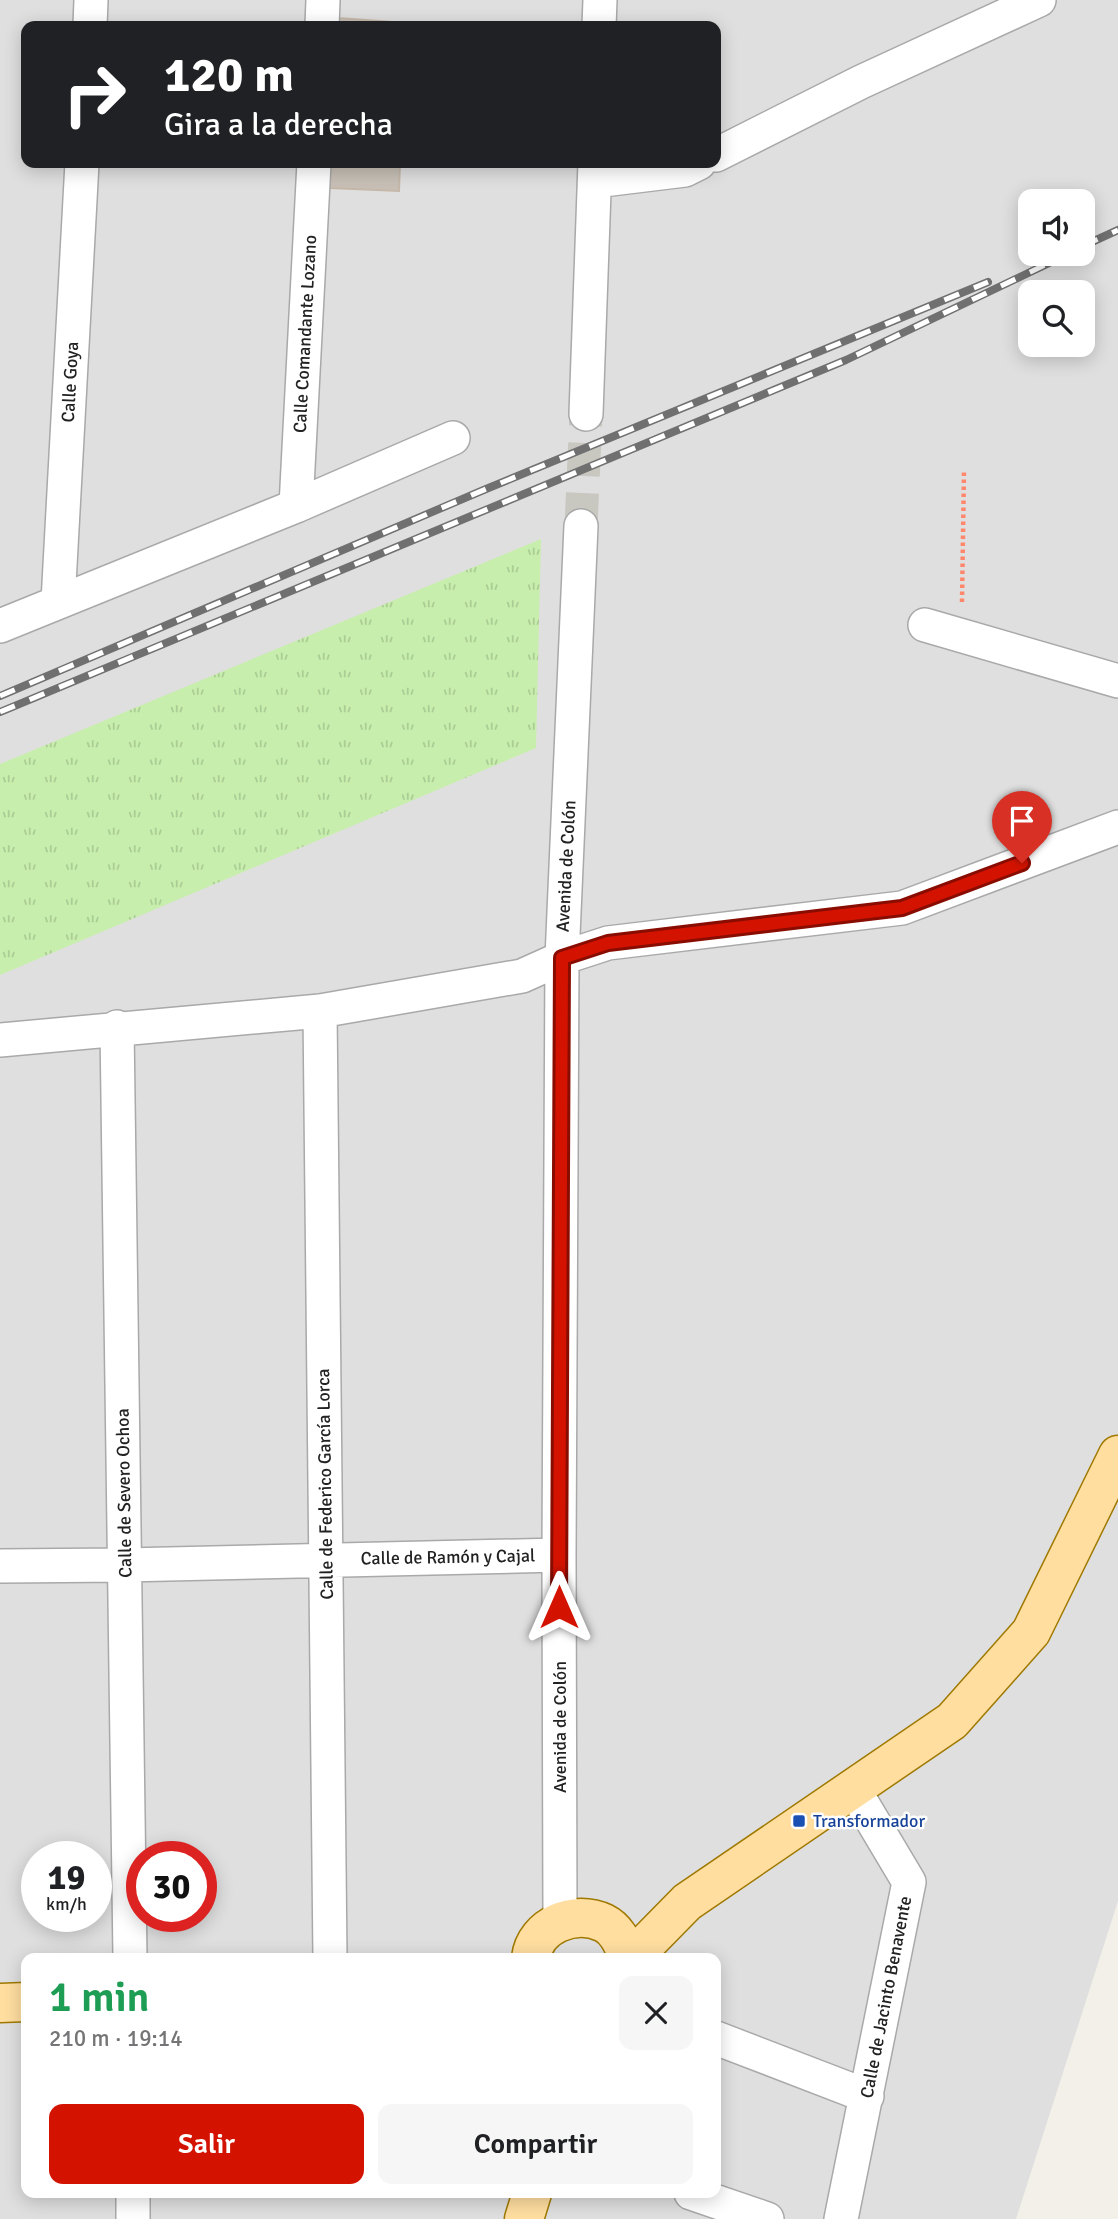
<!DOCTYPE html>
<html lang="es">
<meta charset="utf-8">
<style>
:root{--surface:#fff;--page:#f6f6f6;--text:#202124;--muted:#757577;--accent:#d31300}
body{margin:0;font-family:Signika,sans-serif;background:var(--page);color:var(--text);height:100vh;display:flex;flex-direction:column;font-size:26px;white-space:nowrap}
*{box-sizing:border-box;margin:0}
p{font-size:23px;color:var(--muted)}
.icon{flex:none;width:38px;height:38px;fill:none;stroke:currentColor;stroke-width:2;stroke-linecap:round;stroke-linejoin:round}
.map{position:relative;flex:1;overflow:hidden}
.side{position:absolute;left:21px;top:1953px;width:700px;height:245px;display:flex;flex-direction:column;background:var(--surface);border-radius:14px;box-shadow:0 4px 18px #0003}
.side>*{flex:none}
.guide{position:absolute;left:21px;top:21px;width:700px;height:147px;border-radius:14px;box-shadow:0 4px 18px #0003;background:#202124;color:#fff;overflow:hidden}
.controls{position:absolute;left:1018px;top:189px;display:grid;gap:14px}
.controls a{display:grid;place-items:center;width:77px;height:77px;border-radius:14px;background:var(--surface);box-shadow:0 4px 18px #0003;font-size:35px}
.speed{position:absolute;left:21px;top:1841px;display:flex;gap:14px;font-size:35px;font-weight:700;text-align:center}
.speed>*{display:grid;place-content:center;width:91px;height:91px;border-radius:50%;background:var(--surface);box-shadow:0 4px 18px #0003;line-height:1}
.speed small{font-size:18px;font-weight:400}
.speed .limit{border:10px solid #d22;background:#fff;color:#111}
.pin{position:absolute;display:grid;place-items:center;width:60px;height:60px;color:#fff;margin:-72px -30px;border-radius:50% 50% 50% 0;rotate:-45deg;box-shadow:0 0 7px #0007}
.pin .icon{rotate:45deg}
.me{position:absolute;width:77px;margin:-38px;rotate:0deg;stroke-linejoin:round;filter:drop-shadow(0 0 5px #0008)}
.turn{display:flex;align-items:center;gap:24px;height:147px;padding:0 28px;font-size:32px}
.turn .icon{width:91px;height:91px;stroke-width:2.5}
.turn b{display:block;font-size:49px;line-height:60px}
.round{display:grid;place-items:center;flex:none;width:74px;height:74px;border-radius:14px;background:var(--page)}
.summary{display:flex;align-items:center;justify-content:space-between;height:119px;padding:0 28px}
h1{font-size:42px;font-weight:600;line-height:52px;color:#1e9e55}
.button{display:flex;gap:14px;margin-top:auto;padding:14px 28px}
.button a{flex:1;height:80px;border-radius:14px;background:var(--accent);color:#fff;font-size:28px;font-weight:600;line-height:80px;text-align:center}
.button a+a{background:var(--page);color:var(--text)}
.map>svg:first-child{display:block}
.residential{fill:#e0dfdf;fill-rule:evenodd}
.grass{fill:url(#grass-tufts)}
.building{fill:#c8c0b7;stroke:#c5b8a9;stroke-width:2}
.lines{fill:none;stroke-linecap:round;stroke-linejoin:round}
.minor-tunnel{stroke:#c8c7c0;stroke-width:33;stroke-dasharray:33 17;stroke-linecap:butt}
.minor-casing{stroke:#a9a9a9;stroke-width:36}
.primary-casing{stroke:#9f7900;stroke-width:41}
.path{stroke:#ff886c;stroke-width:4.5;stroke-dasharray:3.5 3.5;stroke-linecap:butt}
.minor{stroke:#fff;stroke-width:33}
.primary{stroke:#ffdea0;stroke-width:38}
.rail-casing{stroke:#707070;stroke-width:8}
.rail{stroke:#fff;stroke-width:5;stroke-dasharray:16;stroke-linecap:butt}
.route-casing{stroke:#890c00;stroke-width:18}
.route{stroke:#d31300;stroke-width:12}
.transit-dot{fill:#1a4fb4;stroke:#fff;stroke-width:2.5}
.labels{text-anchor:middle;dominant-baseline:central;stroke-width:5;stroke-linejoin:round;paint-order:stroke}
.street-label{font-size:18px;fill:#222;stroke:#fff}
.transit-label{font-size:18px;fill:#164399;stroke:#fff;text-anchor:start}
</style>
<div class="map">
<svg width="1118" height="2219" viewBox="0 0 1118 2219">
<defs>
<pattern id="grass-tufts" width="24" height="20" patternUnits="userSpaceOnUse" patternTransform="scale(1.75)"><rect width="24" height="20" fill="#c7eeac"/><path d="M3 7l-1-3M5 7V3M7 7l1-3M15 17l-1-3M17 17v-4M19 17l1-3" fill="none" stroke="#abcc94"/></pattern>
</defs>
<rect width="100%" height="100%" fill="#f2f0e8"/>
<path class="residential" d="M 0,0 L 1118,0 L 1118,1901 L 1016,2219 L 0,2219 ZM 26,26 L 716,26 L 716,163 L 26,163 ZM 1031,201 L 1083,201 L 1083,254 L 1031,254 ZM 1031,292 L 1083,292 L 1083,345 L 1031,345 ZM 37,1857 L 96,1857 L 96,1916 L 37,1916 ZM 142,1857 L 201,1857 L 201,1916 L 142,1916 ZM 26,1958 L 716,1958 L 716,2193 L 26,2193 Z"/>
<path class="grass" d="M 541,539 L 536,748 L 0,975 L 0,764 Z"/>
<path class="building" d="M 338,18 L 406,23 L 406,26 L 337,26 Z
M 331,163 L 400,163 L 399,191 L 330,188 Z"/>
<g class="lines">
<path class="minor-tunnel" d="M 581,526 L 586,414"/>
<defs>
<path id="minor" d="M 90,26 L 91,0
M 322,26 L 323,0
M 599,26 L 600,0
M 716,155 L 861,82 L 1039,0
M 595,181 L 685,170 L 699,163
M 586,414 L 595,163
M 296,506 L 314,163
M 58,602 L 82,163
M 925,625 L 1118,681
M 0,626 L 296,506 L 453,438
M 320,1011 L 330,1958
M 117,1027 L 130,1958
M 0,1040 L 320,1011 L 522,976 L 562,958 L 608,943 L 902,908 L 1118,827
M 0,1566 L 125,1565 L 559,1555
M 560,1920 L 559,1555 L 562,958 L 581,526
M 716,2038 L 867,2096
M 133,2193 L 133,2219
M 691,2193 L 767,2219
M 841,2219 L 909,1882 L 853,1788"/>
<path id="primary" d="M 531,1958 C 535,1925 575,1909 604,1923 C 618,1930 623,1945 629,1958
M 632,1958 L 687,1902 L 952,1721 L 1031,1632 L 1118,1455
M 0,2003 L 26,2002
M 524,2219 L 532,2193"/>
</defs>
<use href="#minor" class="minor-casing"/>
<use href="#primary" class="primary-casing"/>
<path class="path" d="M 962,602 L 964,470"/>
<use href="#minor" class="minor"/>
<use href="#primary" class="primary"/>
<defs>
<path id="rail" d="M 1083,246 L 1118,230
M 0,696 L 486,489 L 988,282
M 0,712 L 846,360 L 1068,254"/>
</defs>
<use href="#rail" class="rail-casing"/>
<use href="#rail" class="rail"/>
</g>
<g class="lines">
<defs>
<path id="route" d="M 559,1607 L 562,958 L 608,943 L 902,908 L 1022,863"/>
</defs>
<use href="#route" class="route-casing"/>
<use href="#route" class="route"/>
</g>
<rect class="transit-dot" x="792" y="1814" width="14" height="14" rx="3.5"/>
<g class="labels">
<g class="street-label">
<text transform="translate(305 334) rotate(-87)">Calle Comandante Lozano</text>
<text transform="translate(70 382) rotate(-87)">Calle Goya</text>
<text transform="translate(566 866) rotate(-87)">Avenida de Colón</text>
<text transform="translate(325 1484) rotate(-91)">Calle de Federico García Lorca</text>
<text transform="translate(124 1493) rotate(-91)">Calle de Severo Ochoa</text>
<text transform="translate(448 1557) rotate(-1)">Calle de Ramón y Cajal</text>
<text transform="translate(560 1727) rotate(-90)">Avenida de Colón</text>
<text transform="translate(886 1997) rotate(-79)">Calle de Jacinto Benavente</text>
</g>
<g class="transit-label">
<text x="813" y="1821">Transformador</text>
</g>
</g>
</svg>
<div class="controls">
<a><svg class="icon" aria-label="sound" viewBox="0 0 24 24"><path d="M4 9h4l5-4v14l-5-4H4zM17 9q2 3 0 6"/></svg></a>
<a><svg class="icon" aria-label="search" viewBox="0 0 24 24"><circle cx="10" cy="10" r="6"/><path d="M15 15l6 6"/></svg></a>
</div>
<div class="speed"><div>19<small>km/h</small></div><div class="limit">30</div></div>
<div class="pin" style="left:1022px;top:863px;background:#d93025"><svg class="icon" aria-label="arrive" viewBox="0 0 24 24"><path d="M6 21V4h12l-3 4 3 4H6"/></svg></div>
<svg class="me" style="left:559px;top:1607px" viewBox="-20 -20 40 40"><path d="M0-17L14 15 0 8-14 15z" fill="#d31300" stroke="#fff" stroke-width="4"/></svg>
<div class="guide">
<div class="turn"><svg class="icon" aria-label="right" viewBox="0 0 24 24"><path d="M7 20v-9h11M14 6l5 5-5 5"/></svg><div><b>120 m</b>Gira a la derecha</div></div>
</div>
<section class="side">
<div class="summary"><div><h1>1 min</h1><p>210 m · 19:14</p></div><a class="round"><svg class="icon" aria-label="close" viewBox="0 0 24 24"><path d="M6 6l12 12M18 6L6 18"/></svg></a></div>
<div class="button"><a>Salir</a><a>Compartir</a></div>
</section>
</div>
